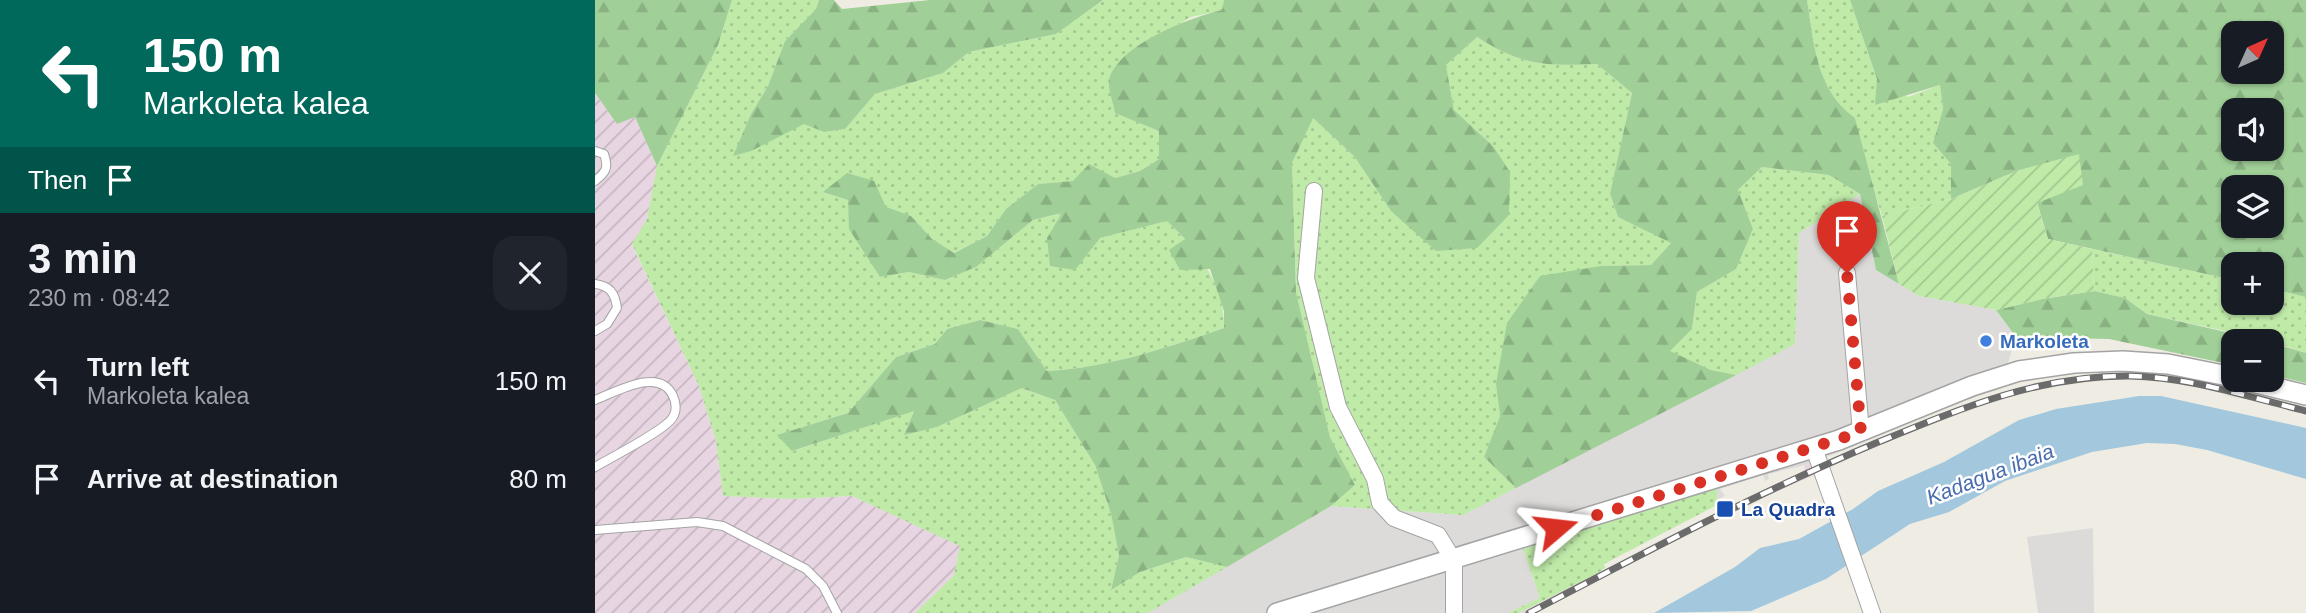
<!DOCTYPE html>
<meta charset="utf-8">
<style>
:root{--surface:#171b24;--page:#20242c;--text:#f1f3f6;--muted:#9ea1a6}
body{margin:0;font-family:Helvetica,sans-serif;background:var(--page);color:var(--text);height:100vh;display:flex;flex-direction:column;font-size:26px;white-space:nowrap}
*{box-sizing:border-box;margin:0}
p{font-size:23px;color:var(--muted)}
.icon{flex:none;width:38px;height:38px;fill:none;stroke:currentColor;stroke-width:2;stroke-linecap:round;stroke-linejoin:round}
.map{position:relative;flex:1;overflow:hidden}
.sheet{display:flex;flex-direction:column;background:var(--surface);width:595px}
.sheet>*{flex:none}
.top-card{background:#00695c;color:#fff;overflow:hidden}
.needle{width:46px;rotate:45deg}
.tools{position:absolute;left:1626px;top:21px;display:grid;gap:14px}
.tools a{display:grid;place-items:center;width:63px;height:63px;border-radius:14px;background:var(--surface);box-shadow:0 2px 5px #0004;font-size:35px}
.pin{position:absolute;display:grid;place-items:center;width:60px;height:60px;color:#fff;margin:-72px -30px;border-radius:50% 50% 50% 0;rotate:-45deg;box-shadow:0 0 7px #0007}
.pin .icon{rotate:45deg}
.me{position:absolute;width:77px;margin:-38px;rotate:73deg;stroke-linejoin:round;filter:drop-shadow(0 0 5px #0008)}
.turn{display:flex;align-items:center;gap:24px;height:147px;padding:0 28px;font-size:32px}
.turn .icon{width:91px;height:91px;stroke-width:2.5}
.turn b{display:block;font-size:49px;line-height:60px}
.then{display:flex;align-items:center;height:66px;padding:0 28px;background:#0003;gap:14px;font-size:26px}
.round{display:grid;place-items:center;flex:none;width:74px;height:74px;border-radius:21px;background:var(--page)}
.headline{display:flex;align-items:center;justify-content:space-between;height:119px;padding:0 28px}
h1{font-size:42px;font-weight:600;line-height:52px}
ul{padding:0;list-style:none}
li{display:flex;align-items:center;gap:21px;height:98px;padding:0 28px}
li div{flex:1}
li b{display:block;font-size:26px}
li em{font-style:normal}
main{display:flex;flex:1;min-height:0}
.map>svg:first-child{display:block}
.residential{fill:#dcdbda}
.industrial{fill:url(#industrial-furrows)}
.railway{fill:#e8d5e2}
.grass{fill:url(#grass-dots)}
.forest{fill:url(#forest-firs);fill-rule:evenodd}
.garden{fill:url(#garden-furrows)}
.water{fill:#a3c8dd}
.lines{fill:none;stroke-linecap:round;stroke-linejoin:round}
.service-casing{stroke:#a4a4a4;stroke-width:10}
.minor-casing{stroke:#a4a4a4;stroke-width:18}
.tertiary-casing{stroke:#a4a4a4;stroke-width:22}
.service{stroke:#fff;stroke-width:8}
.minor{stroke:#fff;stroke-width:16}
.tertiary{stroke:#fff;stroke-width:19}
.rail-casing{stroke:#6b6b6b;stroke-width:7}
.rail{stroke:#fff;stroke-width:4.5;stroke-dasharray:13;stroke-linecap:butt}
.route{stroke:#d93025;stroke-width:12;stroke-dasharray:0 21.6}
.shop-dot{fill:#3f7fe0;stroke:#fff;stroke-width:2.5}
.transit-dot{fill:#1a4fb4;stroke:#fff;stroke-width:2.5}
.labels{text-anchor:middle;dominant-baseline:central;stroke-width:5;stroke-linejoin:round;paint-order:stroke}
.shop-label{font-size:19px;font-weight:bold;fill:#366cbe;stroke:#fff;text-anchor:start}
.transit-label{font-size:19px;font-weight:bold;fill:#164399;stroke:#fff;text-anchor:start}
.water-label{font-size:21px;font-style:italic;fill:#496dae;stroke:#fff}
</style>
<main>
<section class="sheet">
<div class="top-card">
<div class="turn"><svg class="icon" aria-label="left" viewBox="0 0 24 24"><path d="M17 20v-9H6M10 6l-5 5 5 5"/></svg><div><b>150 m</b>Markoleta kalea</div></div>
<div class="then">Then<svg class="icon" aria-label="arrive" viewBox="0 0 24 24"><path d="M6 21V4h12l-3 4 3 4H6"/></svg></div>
</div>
<div class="headline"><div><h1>3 min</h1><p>230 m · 08:42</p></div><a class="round"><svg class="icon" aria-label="close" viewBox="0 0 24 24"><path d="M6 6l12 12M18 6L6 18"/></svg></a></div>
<ul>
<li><svg class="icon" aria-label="left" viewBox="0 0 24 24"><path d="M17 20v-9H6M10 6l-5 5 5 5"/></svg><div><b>Turn left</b><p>Markoleta kalea</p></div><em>150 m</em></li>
<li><svg class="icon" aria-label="arrive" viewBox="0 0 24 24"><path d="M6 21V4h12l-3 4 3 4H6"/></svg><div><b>Arrive at destination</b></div><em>80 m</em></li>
</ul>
</section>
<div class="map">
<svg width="1711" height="613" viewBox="0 0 1711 613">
<defs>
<pattern id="industrial-furrows" width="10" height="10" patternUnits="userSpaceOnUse" patternTransform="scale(1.75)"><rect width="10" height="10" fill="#e8d5e2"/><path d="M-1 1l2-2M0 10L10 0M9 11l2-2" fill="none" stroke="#c7b6c1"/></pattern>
<pattern id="grass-dots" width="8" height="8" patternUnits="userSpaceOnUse" patternTransform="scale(1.75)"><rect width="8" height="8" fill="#bfeaa8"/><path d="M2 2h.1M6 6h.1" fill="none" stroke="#a4c890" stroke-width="1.8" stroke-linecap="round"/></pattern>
<pattern id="forest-firs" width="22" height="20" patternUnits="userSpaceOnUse" patternTransform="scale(1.75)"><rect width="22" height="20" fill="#a0cf97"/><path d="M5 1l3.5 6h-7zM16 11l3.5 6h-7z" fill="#89b182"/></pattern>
<pattern id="garden-furrows" width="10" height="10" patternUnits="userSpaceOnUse" patternTransform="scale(1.75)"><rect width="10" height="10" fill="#bfeaa8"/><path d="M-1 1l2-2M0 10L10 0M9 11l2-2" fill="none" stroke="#a4c890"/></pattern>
</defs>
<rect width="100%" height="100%" fill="#efede3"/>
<path class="residential" d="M 1265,194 L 1281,270 L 1324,296 L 1401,310 L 1421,337 L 1405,389 L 1354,406 L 1215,464 L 1173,474 L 1174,479 L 1170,481 L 1168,475 L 1125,489 L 1130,496 L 1122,500 L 1122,487 L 928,549 L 945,598 L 913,613 L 553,613 L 736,506 L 868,515 L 1200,344 L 1204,233 Z
M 1498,528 L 1499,613 L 1443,613 L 1432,537 Z"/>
<path class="industrial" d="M 0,93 L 22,124 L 40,117 L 62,166 L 52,219 L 37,245 L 104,386 L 121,441 L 128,496 L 195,499 L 257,496 L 366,546 L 359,575 L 320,613 L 0,613 Z"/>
<path class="railway" d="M 1215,464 L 1222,474 L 1148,505 L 941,613 L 924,613 L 1210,470 L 1209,466 Z"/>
<path class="grass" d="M 137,0 L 224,0 L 221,9 L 190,41 L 173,86 L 156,114 L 139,155 L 210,123 L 229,132 L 250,129 L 280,94 L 348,73 L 374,52 L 461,34 L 508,0 L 629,0 L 628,10 L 596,17 L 524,62 L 514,81 L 521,113 L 564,131 L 564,159 L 545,171 L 520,178 L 443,184 L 411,209 L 392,236 L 358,253 L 337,239 L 316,216 L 229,192 L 253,200 L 255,229 L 285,277 L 314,272 L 350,280 L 381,267 L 438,220 L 468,213 L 505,238 L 572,221 C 602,251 630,283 629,328 C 572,348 512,368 452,371 L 423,329 L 385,320 L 352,329 L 340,344 L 301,357 L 253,413 L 183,435 L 198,451 L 319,410 L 310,434 L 342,427 L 427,388 L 460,400 L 500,465 L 516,514 L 524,555 L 516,589 L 545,572 L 591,557 L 632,567 L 553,613 L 320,613 L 359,575 L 365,546 L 257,496 L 195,499 L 128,496 L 121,441 L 104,386 L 37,244 L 52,219 L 62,166 L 123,45 Z
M 1212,0 L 1255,0 L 1282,79 L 1313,97 L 1345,85 L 1348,109 L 1338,143 L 1356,164 L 1356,199 L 1287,216 L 1267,151 L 1260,118 C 1221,90 1219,44 1212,0 Z
M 882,37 C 927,66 950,66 1002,64 L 1037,93 L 1015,195 L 1023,217 L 1077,242 L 1056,265 L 1006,266 L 901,384 L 905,416 L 889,457 L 921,488 L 868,515 L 736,506 L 760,485 L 735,437 L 701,292 L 697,163 L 717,117 L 759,156 L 796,211 L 898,146 L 859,110 L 851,65 Z
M 1167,167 L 1234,175 L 1265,194 L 1204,233 L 1200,344 L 1141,375 L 1116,370 L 1074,351 L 1097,329 L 1102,292 L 1141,269 L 1158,229 L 1143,190 Z
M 1497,249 L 1638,280 L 1638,303 L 1676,303 L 1677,289 L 1711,297 L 1711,353 L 1676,341 L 1552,314 L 1530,298 L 1499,291 Z
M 1122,487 L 1122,505 L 1009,564 L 1010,568 L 1001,574 L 924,613 L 913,613 L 945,598 L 928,549 Z"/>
<path class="forest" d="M 0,0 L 137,0 L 123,45 L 62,166 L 40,117 L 22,124 L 0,93 Z
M 224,0 L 239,0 L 247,9 L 335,0 L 508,0 L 461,34 L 374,52 L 348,73 L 280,94 L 250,129 L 229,132 L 209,124 L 156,151 L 138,156 L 156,114 L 173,86 L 190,41 L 221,9 Z
M 629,0 L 1212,0 C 1219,44 1221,90 1260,118 L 1304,284 L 1281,270 L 1265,194 L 1234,175 L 1167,167 L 1143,190 L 1158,229 L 1141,269 L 1102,292 L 1097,329 L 1075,351 L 1116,370 L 1141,375 L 921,488 L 889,457 L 905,416 L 901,384 L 912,323 L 945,276 L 1006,266 L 1056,265 L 1076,243 L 1023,217 L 1015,194 L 1037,93 L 1002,64 C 950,66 927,66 882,37 L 851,65 L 859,110 L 898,146 L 915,172 L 914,215 L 882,248 L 841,251 L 796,211 L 759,156 L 718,118 L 697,163 L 701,292 L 735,437 L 760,485 L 736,506 L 632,567 L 591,557 L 545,572 L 516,590 L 524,555 L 516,514 L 500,465 L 460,400 L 427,388 L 342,427 L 309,435 L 319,411 L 197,451 L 182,435 L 253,413 L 301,357 L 340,344 L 352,329 L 385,320 L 423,329 L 452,371 C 512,368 572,348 629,328 L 629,311 L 615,269 L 585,270 L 574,250 L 590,239 L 572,221 L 505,238 L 480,270 L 455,266 L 452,238 L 467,213 L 438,220 L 381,267 L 350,280 L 314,272 L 285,277 L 254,229 L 253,200 L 228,192 L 252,173 L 279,181 L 291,207 L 316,216 L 337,239 L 359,253 L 392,236 L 411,209 L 443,184 L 478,181 L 494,164 L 520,178 L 545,171 L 564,159 L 564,131 L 520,113 C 519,104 513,90 514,81 C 521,45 597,17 627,10 Z
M 1255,0 L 1711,0 L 1711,297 L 1677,289 L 1676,264 L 1638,264 L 1638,280 L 1453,239 L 1442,202 L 1424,170 L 1356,199 L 1356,164 L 1338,143 L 1348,109 L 1345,85 L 1280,105 L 1282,79 ZM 1638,33 L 1676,33 L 1676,72 L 1638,72 ZM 1638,110 L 1676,110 L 1676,149 L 1638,149 ZM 1638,187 L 1676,187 L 1676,226 L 1638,226 Z
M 1499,291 L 1530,298 L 1552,314 L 1670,341 L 1638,341 L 1638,365 L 1514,339 L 1421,337 L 1401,310 L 1447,299 Z
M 1677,343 L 1711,353 L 1711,383 L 1677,375 Z"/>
<path class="garden" d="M 1484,154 L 1488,185 L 1442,203 L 1453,239 L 1497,249 L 1499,291 L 1447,299 L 1401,310 L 1324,296 L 1304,284 L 1287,216 L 1356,199 L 1424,170 Z"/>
<path class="water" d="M 1544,396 L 1566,396 L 1711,428 L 1711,479 L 1612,450 L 1580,444 L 1552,443 L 1497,452 L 1410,481 L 1354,512 L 1315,524 L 1231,579 L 1156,611 L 1059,613 L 1140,567 L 1165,548 L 1204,539 L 1258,509 L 1283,491 L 1349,462 L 1424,420 L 1461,409 Z"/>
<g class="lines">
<defs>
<path id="service" d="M 0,151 L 9,154 C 14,168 11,172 0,181
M 0,284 C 15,286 20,293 22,308 L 12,324 L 0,331
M 0,400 C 21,392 65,366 78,396 C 81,402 82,411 78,417 C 71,430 15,458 0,467
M 0,530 L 102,522 L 128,526 L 211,569 L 228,586 L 242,613"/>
<path id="minor" d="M 719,191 L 711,278 L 743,407 L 780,479 L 785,503 L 799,518 L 843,535 L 859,561 L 859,613
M 1252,273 L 1266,432
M 1219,448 L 1277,613"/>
<path id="tertiary" d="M 1649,380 L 1711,395
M 682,613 L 1244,440 L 1377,386 L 1424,371 L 1479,363 L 1528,361 L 1573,364 L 1638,377"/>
</defs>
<use href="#service" class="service-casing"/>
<use href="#minor" class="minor-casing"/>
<use href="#tertiary" class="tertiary-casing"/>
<use href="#service" class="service"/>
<use href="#minor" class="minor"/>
<use href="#tertiary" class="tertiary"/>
<defs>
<path id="rail" d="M 934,613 C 1049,553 1162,493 1281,443 C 1364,409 1444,375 1535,376 C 1595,377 1653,397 1711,411"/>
</defs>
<use href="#rail" class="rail-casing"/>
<use href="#rail" class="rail"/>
</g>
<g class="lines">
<path class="route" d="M 961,528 L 1266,432 L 1252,273"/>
</g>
<circle class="shop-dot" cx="1391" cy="341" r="7"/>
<rect class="transit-dot" x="1121" y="500" width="18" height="18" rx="3.5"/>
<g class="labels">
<g class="shop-label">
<text x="1405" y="341">Markoleta</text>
</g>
<g class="transit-label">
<text x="1146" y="509">La Quadra</text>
</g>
<g class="water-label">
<text transform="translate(1395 474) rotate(-21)">Kadagua ibaia</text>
</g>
</g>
</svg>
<div class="tools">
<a><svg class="needle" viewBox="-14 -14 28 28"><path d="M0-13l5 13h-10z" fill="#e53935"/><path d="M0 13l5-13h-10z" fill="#9ea1a6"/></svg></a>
<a><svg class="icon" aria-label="sound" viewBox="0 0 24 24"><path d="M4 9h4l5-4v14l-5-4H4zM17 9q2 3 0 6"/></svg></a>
<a><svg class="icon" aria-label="layers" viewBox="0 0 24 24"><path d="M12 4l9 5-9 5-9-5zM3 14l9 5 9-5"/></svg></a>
<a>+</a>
<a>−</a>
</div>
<div class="pin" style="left:1252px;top:273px;background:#d93025"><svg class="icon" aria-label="arrive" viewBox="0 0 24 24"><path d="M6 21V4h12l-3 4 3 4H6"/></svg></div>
<svg class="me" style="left:961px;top:528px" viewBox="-20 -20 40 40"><path d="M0-17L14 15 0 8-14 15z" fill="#d93025" stroke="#fff" stroke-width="4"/></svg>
</div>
</main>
